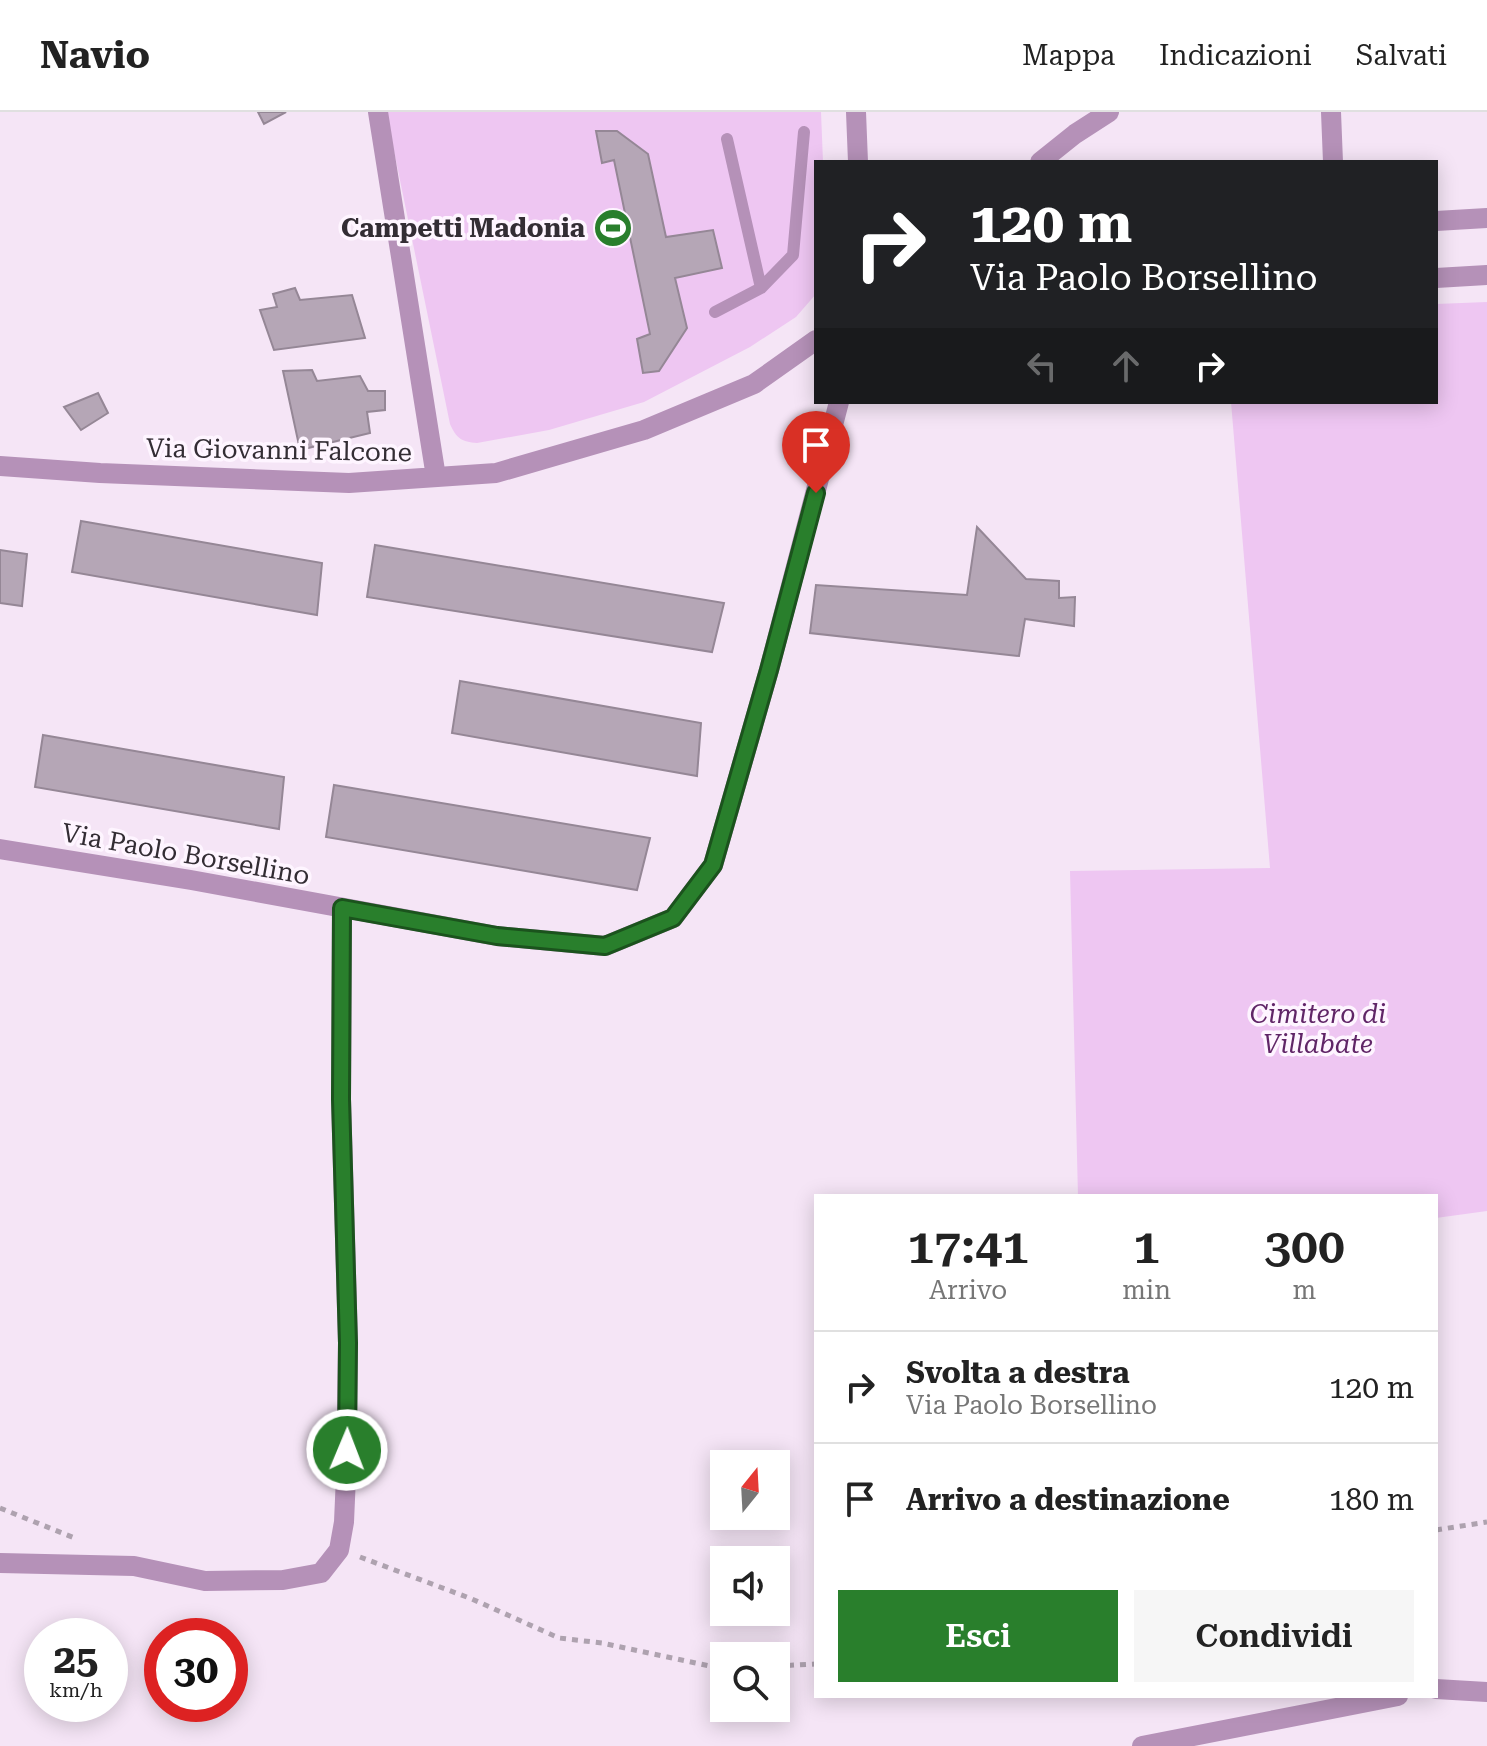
<!DOCTYPE html>
<html lang="it">
<style>
:root{--surface:#fff;--page:#f6f6f6;--text:#222;--muted:#767676;--line:#e0e0e0;--accent:#297f2c}
body{margin:0;font-family:"Roboto Serif",serif;background:var(--page);color:var(--text);height:100vh;display:flex;flex-direction:column;font-size:30px;white-space:nowrap}
*{box-sizing:border-box;margin:0}
p{font-size:26px;color:var(--muted)}
.icon{flex:none;width:44px;height:44px;fill:none;stroke:currentColor;stroke-width:2;stroke-linecap:round;stroke-linejoin:round}
.map{position:relative;flex:1;overflow:hidden}
.drawer{position:absolute;left:814px;top:1082px;width:624px;height:504px;display:flex;flex-direction:column;background:var(--surface);border-radius:0px;box-shadow:0 4px 20px #0003}
.drawer>*{flex:none}
.top-card{position:absolute;left:814px;top:48px;width:624px;height:244px;border-radius:0px;box-shadow:0 4px 20px #0003;background:#202124;color:#fff;overflow:hidden}
.needle{width:52px;rotate:18deg}
.tools{position:absolute;left:710px;top:1338px;display:grid;gap:16px}
.tools a{display:grid;place-items:center;width:80px;height:80px;border-radius:0px;background:var(--surface);box-shadow:0 4px 20px #0003;font-size:40px}
.speed{position:absolute;left:24px;top:1506px;display:flex;gap:16px;font-size:40px;font-weight:700;text-align:center}
.speed>*{display:grid;place-content:center;width:104px;height:104px;border-radius:50%;background:var(--surface);box-shadow:0 4px 20px #0003;line-height:1}
.speed small{font-size:20px;font-weight:400}
.speed .limit{border:12px solid #d22;background:#fff;color:#111}
.pin{position:absolute;display:grid;place-items:center;width:68px;height:68px;color:#fff;margin:-82px -34px;border-radius:50% 50% 50% 0;rotate:-45deg;box-shadow:0 0 8px #0007}
.pin .icon{rotate:45deg}
.me{position:absolute;width:88px;margin:-44px;rotate:1deg;stroke-linejoin:round;filter:drop-shadow(0 0 6px #0008)}
.turn{display:flex;align-items:center;gap:28px;height:168px;padding:0 24px;font-size:36px}
.turn .icon{width:104px;height:104px;stroke-width:2.5}
.turn b{display:block;font-size:56px;line-height:68px}
.lanes{display:flex;align-items:center;height:76px;padding:0 24px;background:#0003;justify-content:center;gap:40px;direction:ltr}
.lanes .off{opacity:.35}
.eta{display:flex;justify-content:space-evenly;align-items:center;height:136px;text-align:center}
.eta b{font-size:48px;font-weight:600;line-height:56px}
.primary-button{display:flex;gap:16px;margin-top:auto;padding:16px 24px}
.primary-button a{flex:1;height:92px;border-radius:0px;background:var(--accent);color:#fff;font-size:32px;font-weight:600;line-height:92px;text-align:center}
.primary-button a+a{background:var(--page);color:var(--text)}
ul{padding:0;list-style:none}
li{display:flex;align-items:center;gap:24px;height:112px;padding:0 24px;border-top:2px solid var(--line)}
li div{flex:1}
li b{display:block;font-size:30px}
li em{font-style:normal}
header{display:flex;align-items:center;gap:48px;box-sizing:border-box;height:112px;padding:0 40px;background:var(--surface);border-bottom:2px solid var(--line)}
header strong{font-size:38px}
nav{display:flex;gap:44px;margin-inline-start:auto;font-size:28px}
.map>svg:first-child{display:block}
.green{fill:#eec6f2}
.building{fill:#b5a6b6;stroke:#958796;stroke-width:2}
.lines{fill:none;stroke-linecap:round;stroke-linejoin:round}
.path{stroke:#aea2af;stroke-width:5;stroke-dasharray:6 6;stroke-linecap:butt}
.lane{stroke:#b591b8;stroke-width:12}
.street{stroke:#b591b8;stroke-width:20}
.route-casing{stroke:#1b531d;stroke-width:20}
.route{stroke:#297f2c;stroke-width:14}
.labels{text-anchor:middle;dominant-baseline:central;stroke-width:7;stroke-linejoin:round;paint-order:stroke}
.poi-label{font-size:26px;font-weight:bold;fill:#332d34;stroke:#fef5ff;text-anchor:end}
.street-label{font-size:26px;fill:#332d34;stroke:#fef5ff}
.park-label{font-size:26px;font-style:italic;fill:#602567;stroke:#fef5ff}
</style>
<header>
<strong>Navio</strong>
<nav><a>Mappa</a><a>Indicazioni</a><a>Salvati</a></nav>
</header>
<div class="map">
<svg width="1487" height="1634" viewBox="0 0 1487 1634">
<rect width="100%" height="100%" fill="#f5e5f6"/>
<path class="green" d="M 386,0 L 821,0 L 823,50 L 816,50 L 816,182 L 796,205 L 750,235 L 644,290 L 549,318 L 477,331 C 462,330 456,326 450,312 Z
M 1487,190 L 1487,1099 L 1436,1106 L 1436,1084 L 1078,1084 L 1070,759 L 1270,756 L 1231,290 L 1436,290 L 1436,192 Z"/>
<path class="building" d="M 258,0 L 286,0 L 264,12 Z
M 596,19 L 617,19 L 648,42 L 666,125 L 713,118 L 722,156 L 675,166 L 687,216 L 659,259 L 643,261 L 637,227 L 650,222 L 614,48 L 602,51 Z
M 295,176 L 300,188 L 352,183 L 365,226 L 274,238 L 260,198 L 277,195 L 273,182 Z
M 312,258 L 317,269 L 360,264 L 368,279 L 385,279 L 385,298 L 367,300 L 370,321 L 300,338 L 283,259 Z
M 98,281 L 108,301 L 81,318 L 64,295 Z
M 81,409 L 322,451 L 317,503 L 72,460 Z
M 977,415 L 1026,467 L 1059,469 L 1059,486 L 1075,485 L 1074,514 L 1025,507 L 1019,544 L 810,521 L 816,473 L 967,483 Z
M 375,433 L 724,491 L 712,540 L 367,485 Z
M 0,438 L 27,442 L 22,494 L 0,491 Z
M 460,569 L 701,611 L 697,664 L 452,621 Z
M 43,623 L 284,665 L 279,717 L 35,675 Z
M 334,673 L 650,726 L 637,778 L 326,725 Z"/>
<g class="lines">
<path class="path" d="M 0,1396 L 77,1427
M 1436,1418 L 1487,1410
M 360,1445 L 472,1487 L 559,1526 L 602,1531 L 724,1557
M 776,1554 L 816,1552"/>
<path class="lane" d="M 727,27 L 761,176
M 715,200 L 761,176 L 793,143 L 804,20"/>
<path class="street" d="M 378,0 L 436,365
M 856,0 L 858,50
M 1331,0 L 1333,50
M 1040,50 L 1075,22 L 1109,0
M 1436,109 L 1487,106
M 1436,166 L 1487,163
M 0,354 L 100,361 L 349,371 L 496,361 L 644,318 L 754,272 L 816,228
M 0,737 L 191,768 L 497,824 L 605,834 L 673,806 L 713,753 L 769,558 L 839,290
M 0,1451 L 134,1454 L 205,1469 L 283,1468 L 321,1461 L 339,1438 L 344,1410 L 346,1364 L 348,1231 L 341,987 L 342,796
M 1436,1577 L 1487,1580
M 1142,1634 L 1398,1584"/>
</g>
<g class="lines">
<defs>
<path id="route" d="M 347,1338 L 348,1231 L 341,987 L 342,796 L 497,824 L 605,834 L 673,806 L 713,753 L 769,558 L 816,381"/>
</defs>
<use href="#route" class="route-casing"/>
<use href="#route" class="route"/>
</g>
<defs>
<symbol id="stadium-disc" viewBox="-11 -11 22 22"><circle r="9.5" fill="#297f2c" stroke="#fef5ff"/><path d="M0-5a6.5 5 0 1 0 0 10a6.5 5 0 1 0 0-10ZM-3.5-1.8h7v3.6h-7Z" fill="#fff"/></symbol>
</defs>
<g fill-rule="evenodd">
<use href="#stadium-disc" x="591" y="94" width="44" height="44"/>
</g>
<g class="labels">
<g class="poi-label">
<text x="585" y="116">Campetti Madonia</text>
</g>
<g class="street-label">
<text transform="translate(279 338) rotate(1)">Via Giovanni Falcone</text>
<text transform="translate(186 742) rotate(10)">Via Paolo Borsellino</text>
</g>
<g class="park-label">
<text x="1318" y="902">Cimitero di<tspan x="1318" dy="30">Villabate</tspan></text>
</g>
</g>
</svg>
<div class="tools">
<a><svg class="needle" viewBox="-14 -14 28 28"><path d="M0-13l5 13h-10z" fill="#e53935"/><path d="M0 13l5-13h-10z" fill="#767676"/></svg></a>
<a><svg class="icon" aria-label="sound" viewBox="0 0 24 24"><path d="M4 9h4l5-4v14l-5-4H4zM17 9q2 3 0 6"/></svg></a>
<a><svg class="icon" aria-label="search" viewBox="0 0 24 24"><circle cx="10" cy="10" r="6"/><path d="M15 15l6 6"/></svg></a>
</div>
<div class="speed"><div>25<small>km/h</small></div><div class="limit">30</div></div>
<div class="pin" style="left:816px;top:381px;background:#d93025"><svg class="icon" aria-label="arrive" viewBox="0 0 24 24"><path d="M6 21V4h12l-3 4 3 4H6"/></svg></div>
<svg class="me" style="left:347px;top:1338px" viewBox="-20 -20 40 40"><circle r="17" fill="#297f2c" stroke="#fff" stroke-width="3"/><path d="M0-11L8 9 0 5-8 9z" fill="#fff"/></svg>
<div class="top-card">
<div class="turn"><svg class="icon" aria-label="right" viewBox="0 0 24 24"><path d="M7 20v-9h11M14 6l5 5-5 5"/></svg><div><b>120 m</b>Via Paolo Borsellino</div></div>
<div class="lanes"><svg class="icon off" aria-label="left" viewBox="0 0 24 24"><path d="M17 20v-9H6M10 6l-5 5 5 5"/></svg><svg class="icon off" aria-label="ahead" viewBox="0 0 24 24"><path d="M12 20V5M6 11l6-6 6 6"/></svg><svg class="icon" aria-label="right" viewBox="0 0 24 24"><path d="M7 20v-9h11M14 6l5 5-5 5"/></svg></div>
</div>
<section class="drawer">
<div class="eta">
<div><b>17:41</b><p>Arrivo</p></div>
<div><b>1</b><p>min</p></div>
<div><b>300</b><p>m</p></div>
</div>
<ul>
<li><svg class="icon" aria-label="right" viewBox="0 0 24 24"><path d="M7 20v-9h11M14 6l5 5-5 5"/></svg><div><b>Svolta a destra</b><p>Via Paolo Borsellino</p></div><em>120 m</em></li>
<li><svg class="icon" aria-label="arrive" viewBox="0 0 24 24"><path d="M6 21V4h12l-3 4 3 4H6"/></svg><div><b>Arrivo a destinazione</b></div><em>180 m</em></li>
</ul>
<div class="primary-button"><a>Esci</a><a>Condividi</a></div>
</section>
</div>
